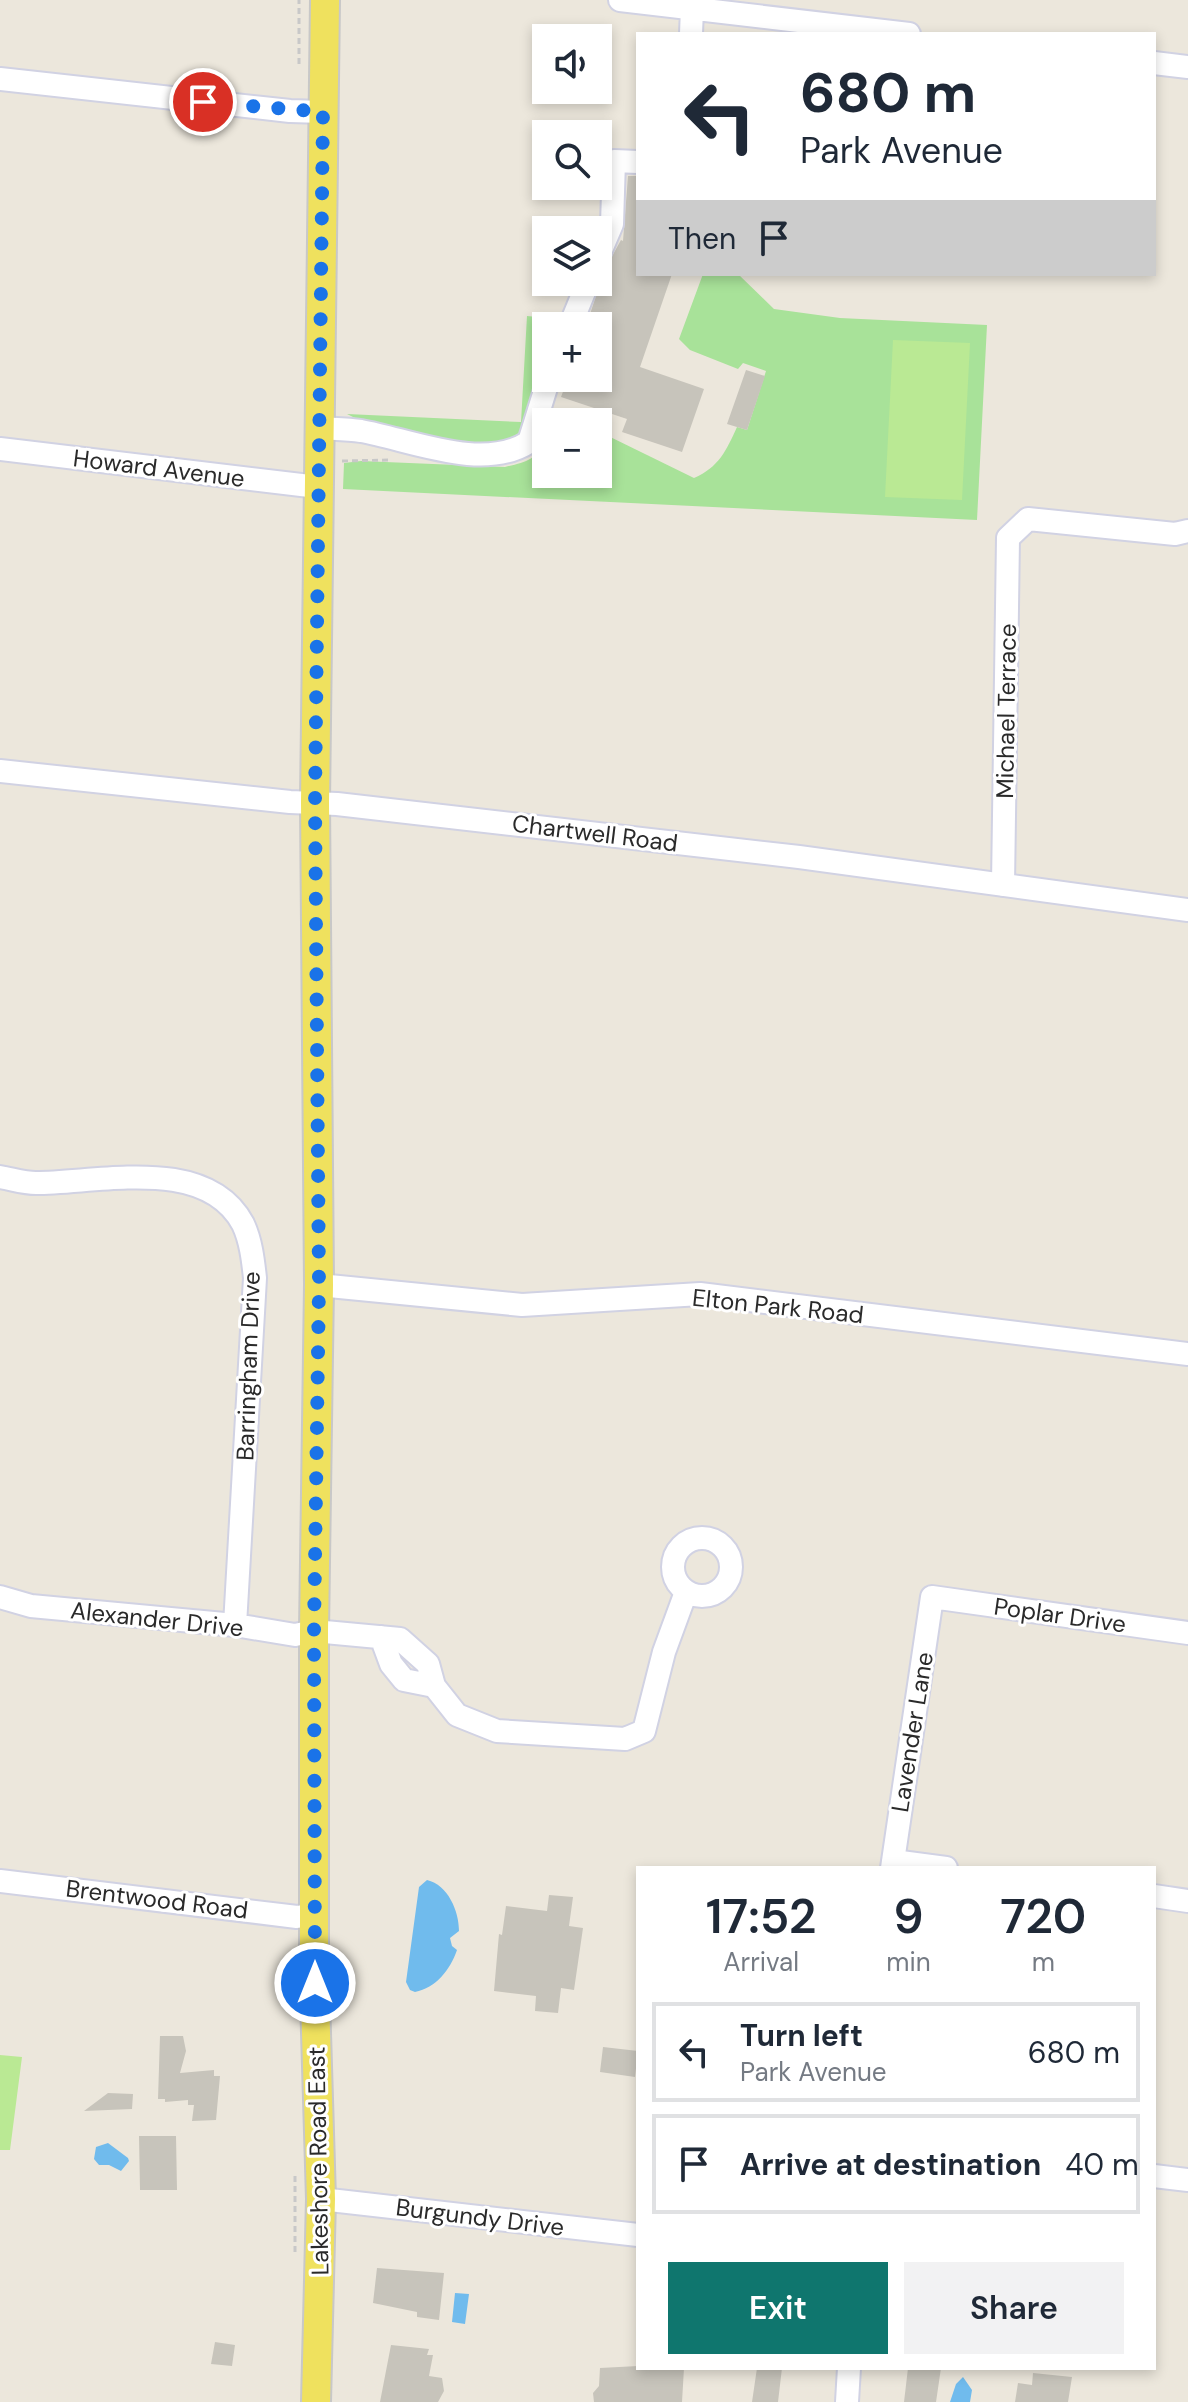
<!DOCTYPE html>
<meta charset="utf-8">
<style>
:root{--surface:#fff;--page:#f2f2f3;--text:#1f2937;--muted:#747a83;--line:#e0e1e3;--accent:#0f766e}
body{margin:0;font-family:"DM Sans",sans-serif;background:var(--page);color:var(--text);height:100vh;display:flex;flex-direction:column;font-size:30px;white-space:nowrap}
*{box-sizing:border-box;margin:0}
p{font-size:26px;color:var(--muted)}
.icon{flex:none;width:44px;height:44px;fill:none;stroke:currentColor;stroke-width:2;stroke-linecap:round;stroke-linejoin:round}
.map{position:relative;flex:1;overflow:hidden}
.details{position:absolute;left:636px;top:1866px;width:520px;height:504px;display:flex;flex-direction:column;background:var(--surface);border-radius:0px;box-shadow:0 4px 12px #0003}
.details>*{flex:none}
.top-card{position:absolute;left:636px;top:32px;width:520px;height:244px;border-radius:0px;box-shadow:0 4px 12px #0003;background:#fff;color:var(--text);overflow:hidden}
.buttons{position:absolute;left:532px;top:24px;display:grid;gap:16px}
.buttons a{display:grid;place-items:center;width:80px;height:80px;border-radius:0px;background:var(--surface);box-shadow:0 4px 12px #0003;font-size:40px}
.pin{position:absolute;display:grid;place-items:center;width:68px;height:68px;color:#fff;margin:-34px;border:4px solid #fff;border-radius:50%;box-shadow:0 2px 8px #0007}
.me{position:absolute;width:88px;margin:-44px;rotate:0deg;stroke-linejoin:round;filter:drop-shadow(0 0 6px #0008)}
.turn{display:flex;align-items:center;gap:28px;height:168px;padding:0 32px;font-size:36px}
.turn .icon{width:104px;height:104px;stroke-width:2.5}
.turn b{display:block;font-size:56px;line-height:68px}
.then{display:flex;align-items:center;height:76px;padding:0 32px;background:#0003;gap:16px;font-size:30px}
.eta{display:flex;justify-content:space-evenly;align-items:center;height:136px;text-align:center}
.eta b{font-size:48px;font-weight:600;line-height:56px}
.action{display:flex;gap:16px;margin-top:auto;padding:16px 32px}
.action a{flex:1;height:92px;border-radius:0px;background:var(--accent);color:#fff;font-size:32px;font-weight:600;line-height:92px;text-align:center}
.action a+a{background:var(--page);color:var(--text)}
ul{padding:0;list-style:none}
li{display:flex;align-items:center;gap:24px;height:100px;margin:0 16px 12px;padding:0 16px;border:4px solid var(--line);border-radius:0px}
li div{flex:1}
li b{display:block;font-size:30px}
li em{font-style:normal}
.map>svg:first-child{display:block}
.green{fill:#a8e299}
.pitch{fill:#bae994}
.water{fill:#70bbed}
.building{fill:#c7c4bb}
.lines{fill:none;stroke-linecap:round;stroke-linejoin:round}
.minor-casing{stroke:#d1d2e3;stroke-width:26}
.major-casing{stroke:#c8c8c8;stroke-width:32}
.path{stroke:#c8c8c8;stroke-width:3;stroke-dasharray:6 4;stroke-linecap:butt}
.minor{stroke:#fff;stroke-width:22}
.major{stroke:#efe15e;stroke-width:28}
.route{stroke:#1a73e8;stroke-width:14;stroke-dasharray:0 25.2}
.labels{text-anchor:middle;dominant-baseline:central;stroke-width:6;stroke-linejoin:round;paint-order:stroke}
.street-label{font-size:24px;fill:#2a2a2a;stroke:#fff}
</style>
<div class="map">
<svg width="1188" height="2402" viewBox="0 0 1188 2402">
<rect width="100%" height="100%" fill="#ece7dc"/>
<path class="green" d="M 703,274 L 738,274 L 774,309 L 840,318 L 987,325 L 977,520 L 343,489 L 344,463 L 361,461 L 505,467 C 526,462 537,460 546,439 L 546,474 L 598,474 L 598,431 L 694,478 C 719,467 726,451 737,427 L 747,430 L 766,371 L 743,363 L 738,369 L 690,350 L 679,339 Z
M 527,316 L 559,319 L 557,326 L 546,326 L 546,365 L 527,433 L 510,444 L 436,441 L 357,419 L 347,414 L 521,422 Z"/>
<path class="pitch" d="M 893,340 L 970,343 L 962,500 L 885,497 Z
M 0,2055 L 22,2057 L 10,2150 L 0,2150 Z"/>
<path class="water" d="M 427,1880 C 448,1885 459,1911 459,1931 L 450,1938 L 452,1946 L 457,1950 C 450,1970 436,1988 415,1992 L 410,1990 L 406,1982 L 419,1887 Z
M 108,2143 L 128,2158 L 129,2161 L 121,2171 L 109,2165 L 99,2165 L 94,2159 L 96,2147 Z
M 455,2293 L 469,2294 L 465,2324 L 452,2322 Z
M 963,2377 L 972,2390 L 970,2402 L 950,2402 L 956,2384 Z"/>
<path class="building" d="M 628,176 L 638,176 L 638,274 L 672,274 L 640,367 L 704,389 L 682,452 L 622,432 L 627,419 L 561,397 L 568,378 L 598,378 L 598,326 L 586,326 L 605,269 L 621,240 L 623,241 Z
M 746,370 L 765,376 L 747,430 L 727,424 Z
M 549,1895 L 573,1897 L 569,1926 L 583,1928 L 574,1990 L 561,1988 L 558,2013 L 535,2011 L 536,1996 L 494,1991 L 499,1934 L 502,1935 L 506,1906 L 547,1911 Z
M 160,2036 L 183,2036 L 186,2051 L 180,2073 L 214,2070 L 214,2076 L 220,2076 L 216,2120 L 192,2121 L 194,2105 L 188,2105 L 188,2100 L 165,2102 L 165,2099 L 158,2099 Z
M 603,2047 L 638,2051 L 635,2077 L 600,2072 Z
M 108,2093 L 133,2094 L 132,2109 L 84,2111 Z
M 139,2136 L 176,2136 L 177,2190 L 140,2190 Z
M 377,2268 L 444,2273 L 439,2320 L 417,2317 L 417,2312 L 373,2303 Z
M 215,2342 L 235,2345 L 232,2366 L 211,2364 Z
M 391,2345 L 429,2349 L 427,2355 L 433,2355 L 429,2376 L 442,2378 L 444,2391 L 438,2402 L 380,2402 Z
M 638,2366 L 684,2368 L 682,2402 L 594,2402 L 593,2393 L 599,2386 L 600,2368 Z
M 757,2368 L 782,2368 L 778,2402 L 752,2402 Z
M 908,2368 L 941,2368 L 936,2402 L 904,2402 Z
M 1033,2373 L 1072,2377 L 1068,2402 L 1015,2402 L 1018,2383 L 1032,2385 Z"/>
<g class="lines">
<defs>
<path id="minor" d="M 620,0 L 909,34
M 691,34 L 692,8
M 1154,63 L 1188,67
M 0,79 L 290,111 L 323,112
M 598,257 L 612,224 L 614,161 L 638,162
M 570,326 L 588,282
M 318,428 C 332,429 347,429 361,431 C 411,440 483,472 529,442 L 549,378
M 0,449 L 318,487
M 0,771 L 290,802 L 337,804 L 799,857 L 1188,910
M 1003,885 L 1008,538 L 1028,519 L 1175,534 L 1188,531
M 0,1177 C 12,1179 24,1183 36,1183 C 99,1183 206,1155 243,1224 C 251,1241 253,1260 255,1278 L 235,1625
M 319,1285 L 522,1305 L 700,1294 L 1188,1354
M673 1567a29 29 0 1 1 58 0a29 29 0 1 1-58 0Z
M 0,1597 L 31,1606 L 235,1625 L 295,1635 L 314,1631 L 400,1639 L 428,1664 L 434,1686 L 457,1715 L 497,1731 L 625,1739 L 644,1731 L 664,1652 L 686,1592
M 381,1637 L 391,1664 L 404,1680 L 434,1686
M 893,1861 L 946,1868
M 892,1868 L 932,1597 L 1188,1633
M 0,1881 L 297,1917 L 315,1914
M 1154,1896 L 1188,1901
M 1154,2176 L 1188,2180
M 321,2199 L 638,2235
M 847,2402 L 849,2368"/>
<path id="major" d="M 316,2402 L 321,2199 L 314,1966 L 314,1631 L 319,1285 L 315,802 L 325,0"/>
</defs>
<use href="#minor" class="minor-casing"/>
<use href="#major" class="major-casing"/>
<path class="path" d="M 299,64 L 299,0
M 342,461 L 390,460
M 295,2252 L 295,2176"/>
<use href="#minor" class="minor"/>
<use href="#major" class="major"/>
</g>
<g class="lines">
<path class="route" d="M 203,102 L 323,112 L 315,802 L 319,1285 L 314,1631 L 315,1983"/>
</g>
<g class="labels">
<g class="street-label">
<text transform="translate(159 468) rotate(7)">Howard Avenue</text>
<text transform="translate(1006 711) rotate(-89)">Michael Terrace</text>
<text transform="translate(595 833) rotate(7)">Chartwell Road</text>
<text transform="translate(778 1306) rotate(6)">Elton Park Road</text>
<text transform="translate(248 1366) rotate(-88)">Barringham Drive</text>
<text transform="translate(1060 1615) rotate(8)">Poplar Drive</text>
<text transform="translate(157 1619) rotate(6)">Alexander Drive</text>
<text transform="translate(912 1732) rotate(-81)">Lavender Lane</text>
<text transform="translate(157 1899) rotate(7)">Brentwood Road</text>
<text transform="translate(318 2161) rotate(-91)">Lakeshore Road East</text>
<text transform="translate(480 2217) rotate(7)">Burgundy Drive</text>
</g>
</g>
</svg>
<div class="buttons">
<a><svg class="icon" aria-label="sound" viewBox="0 0 24 24"><path d="M4 9h4l5-4v14l-5-4H4zM17 9q2 3 0 6"/></svg></a>
<a><svg class="icon" aria-label="search" viewBox="0 0 24 24"><circle cx="10" cy="10" r="6"/><path d="M15 15l6 6"/></svg></a>
<a><svg class="icon" aria-label="layers" viewBox="0 0 24 24"><path d="M12 4l9 5-9 5-9-5zM3 14l9 5 9-5"/></svg></a>
<a>+</a>
<a>−</a>
</div>
<div class="pin" style="left:203px;top:102px;background:#d93025"><svg class="icon" aria-label="arrive" viewBox="0 0 24 24"><path d="M6 21V4h12l-3 4 3 4H6"/></svg></div>
<svg class="me" style="left:315px;top:1983px" viewBox="-20 -20 40 40"><circle r="17" fill="#1a73e8" stroke="#fff" stroke-width="3"/><path d="M0-11L8 9 0 5-8 9z" fill="#fff"/></svg>
<div class="top-card">
<div class="turn"><svg class="icon" aria-label="left" viewBox="0 0 24 24"><path d="M17 20v-9H6M10 6l-5 5 5 5"/></svg><div><b>680 m</b>Park Avenue</div></div>
<div class="then">Then<svg class="icon" aria-label="arrive" viewBox="0 0 24 24"><path d="M6 21V4h12l-3 4 3 4H6"/></svg></div>
</div>
<section class="details">
<div class="eta">
<div><b>17:52</b><p>Arrival</p></div>
<div><b>9</b><p>min</p></div>
<div><b>720</b><p>m</p></div>
</div>
<ul>
<li><svg class="icon" aria-label="left" viewBox="0 0 24 24"><path d="M17 20v-9H6M10 6l-5 5 5 5"/></svg><div><b>Turn left</b><p>Park Avenue</p></div><em>680 m</em></li>
<li><svg class="icon" aria-label="arrive" viewBox="0 0 24 24"><path d="M6 21V4h12l-3 4 3 4H6"/></svg><div><b>Arrive at destination</b></div><em>40 m</em></li>
</ul>
<div class="action"><a>Exit</a><a>Share</a></div>
</section>
</div>
